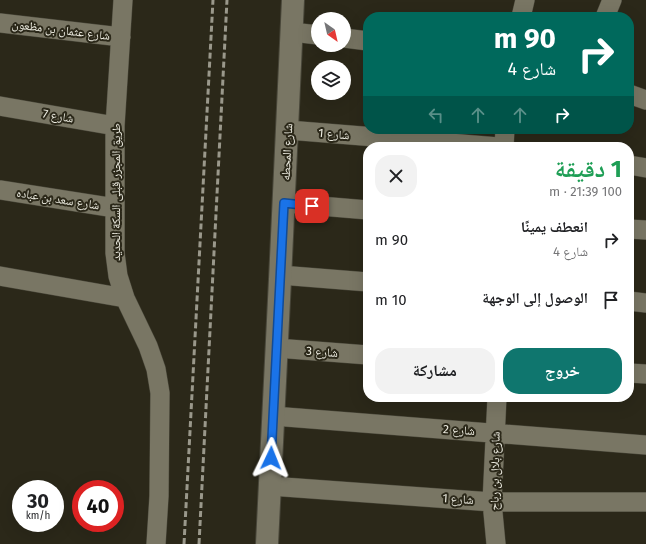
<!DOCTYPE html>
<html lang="ar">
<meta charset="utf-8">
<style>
:root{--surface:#fff;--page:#f2f2f2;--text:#202124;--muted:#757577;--accent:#0f766e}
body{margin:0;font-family:"Fira Sans","Noto Naskh Arabic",sans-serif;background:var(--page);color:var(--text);direction:rtl;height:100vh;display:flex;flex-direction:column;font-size:15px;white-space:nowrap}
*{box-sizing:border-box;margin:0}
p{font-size:13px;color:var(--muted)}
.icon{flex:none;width:22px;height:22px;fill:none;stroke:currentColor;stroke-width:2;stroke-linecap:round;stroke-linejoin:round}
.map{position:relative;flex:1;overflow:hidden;direction:ltr}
.sheet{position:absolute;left:363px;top:142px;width:271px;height:260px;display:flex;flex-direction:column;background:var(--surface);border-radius:16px;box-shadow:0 4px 16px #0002;direction:rtl}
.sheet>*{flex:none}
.hud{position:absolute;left:363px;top:12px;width:271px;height:122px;border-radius:16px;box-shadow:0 4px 16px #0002;direction:rtl;background:#00695c;color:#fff;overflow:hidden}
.needle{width:26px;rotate:146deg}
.tools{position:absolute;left:311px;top:12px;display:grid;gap:8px}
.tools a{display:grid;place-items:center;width:40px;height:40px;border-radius:50%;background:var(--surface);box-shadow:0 4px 16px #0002;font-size:20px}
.speed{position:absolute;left:12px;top:480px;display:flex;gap:8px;font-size:20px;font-weight:700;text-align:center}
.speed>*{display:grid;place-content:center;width:52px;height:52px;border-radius:50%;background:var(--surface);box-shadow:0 4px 16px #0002;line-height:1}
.speed small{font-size:10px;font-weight:400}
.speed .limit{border:6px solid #d22;background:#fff;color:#111}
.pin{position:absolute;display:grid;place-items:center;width:34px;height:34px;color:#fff;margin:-17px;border-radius:8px;box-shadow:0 2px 6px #0006}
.me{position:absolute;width:44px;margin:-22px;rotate:2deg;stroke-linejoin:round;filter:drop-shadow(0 0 3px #0008)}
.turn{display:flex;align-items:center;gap:14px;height:84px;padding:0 12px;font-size:18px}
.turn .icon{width:52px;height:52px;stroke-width:2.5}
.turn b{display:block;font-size:28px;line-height:34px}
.lanes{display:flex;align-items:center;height:38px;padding:0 12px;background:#0003;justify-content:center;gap:20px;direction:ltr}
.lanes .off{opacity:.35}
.round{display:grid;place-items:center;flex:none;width:42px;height:42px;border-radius:16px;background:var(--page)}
.overview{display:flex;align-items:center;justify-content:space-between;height:68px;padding:0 12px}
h1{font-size:24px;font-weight:700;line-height:30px;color:#1e9e55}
.cta{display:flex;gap:8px;margin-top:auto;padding:8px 12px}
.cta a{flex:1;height:46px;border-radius:16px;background:var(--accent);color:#fff;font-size:16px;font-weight:700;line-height:46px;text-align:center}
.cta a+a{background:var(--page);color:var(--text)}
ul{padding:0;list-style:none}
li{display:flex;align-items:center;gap:12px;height:60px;padding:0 12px}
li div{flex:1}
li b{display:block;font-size:15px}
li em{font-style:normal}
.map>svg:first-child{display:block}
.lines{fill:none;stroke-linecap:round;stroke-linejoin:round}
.minor-casing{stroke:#484639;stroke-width:20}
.tertiary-casing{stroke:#484639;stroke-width:24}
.minor{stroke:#797664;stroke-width:19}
.tertiary{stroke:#797664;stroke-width:22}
.rail{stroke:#9a988b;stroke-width:3;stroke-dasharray:6 3;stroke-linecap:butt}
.route-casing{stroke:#114b97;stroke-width:10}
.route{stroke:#1a73e8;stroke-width:7}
.labels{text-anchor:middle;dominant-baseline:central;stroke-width:4;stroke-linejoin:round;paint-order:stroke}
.street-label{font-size:12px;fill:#eeede2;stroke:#2b2819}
</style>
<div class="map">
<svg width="646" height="544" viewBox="0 0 646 544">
<rect width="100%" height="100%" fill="#2b2819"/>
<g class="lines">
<defs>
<path id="minor" d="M 123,0 L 115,126 L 115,253 L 118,276 L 125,298 L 148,346 L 156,369 L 160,393 L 159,496 L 156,544
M 521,17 L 525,0
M 605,17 L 612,0
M 0,23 L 121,37
M 292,32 L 318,35
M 344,38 L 368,41
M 629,94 L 646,100
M 0,106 L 115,126
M 288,130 L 499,147
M 504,147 L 505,129
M 629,165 L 646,168
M 0,190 L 115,208
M 284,203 L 368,210
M 629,229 L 646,230
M 280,275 L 368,282
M 0,276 L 125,298
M 629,301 L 646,303
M 276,348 L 368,355
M 629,373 L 646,374
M 273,416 L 646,445
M 270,486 L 492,502 L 646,502
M 496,544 L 492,502 L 497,397"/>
<path id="tertiary" d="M 267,544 C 275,363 286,181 293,0"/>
</defs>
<use href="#minor" class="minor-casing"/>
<use href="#tertiary" class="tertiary-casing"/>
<use href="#minor" class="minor"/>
<use href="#tertiary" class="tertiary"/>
<path class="rail" d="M 184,544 L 213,0
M 199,544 L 227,0"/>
</g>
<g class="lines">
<defs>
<path id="route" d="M 271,458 L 284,203 L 312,206"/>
</defs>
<use href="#route" class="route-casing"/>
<use href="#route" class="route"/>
</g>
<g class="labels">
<g class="street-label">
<text transform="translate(61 30) rotate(7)">شارع عثمان بن مظعون</text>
<text transform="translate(58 116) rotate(10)">شارع 7</text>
<text transform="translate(334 134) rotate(5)">شارع 1</text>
<text transform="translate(287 152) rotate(-87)">شارع المحطه</text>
<text transform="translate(116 192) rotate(-90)">طريق المجزر قبلى السكة الحديد</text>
<text transform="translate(58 199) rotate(9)">شارع سعد بن عباده</text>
<text transform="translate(322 352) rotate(4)">شارع 3</text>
<text transform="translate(459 430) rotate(4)">شارع 2</text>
<text transform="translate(495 471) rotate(-89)">شارع بلال بن رباح</text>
<text transform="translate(458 499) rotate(4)">شارع 1</text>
</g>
</g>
</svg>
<div class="tools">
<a><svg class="needle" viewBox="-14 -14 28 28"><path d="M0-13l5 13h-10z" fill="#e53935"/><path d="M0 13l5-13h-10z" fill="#757577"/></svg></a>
<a><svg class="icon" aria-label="layers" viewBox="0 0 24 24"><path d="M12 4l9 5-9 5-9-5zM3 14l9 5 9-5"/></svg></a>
</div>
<div class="speed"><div>30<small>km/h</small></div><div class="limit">40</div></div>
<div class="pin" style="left:312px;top:206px;background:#d93025"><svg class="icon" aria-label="arrive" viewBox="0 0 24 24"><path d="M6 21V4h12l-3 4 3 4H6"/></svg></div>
<svg class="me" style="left:271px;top:458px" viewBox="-20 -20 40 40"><path d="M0-17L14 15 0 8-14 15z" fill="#1a73e8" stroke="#fff" stroke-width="4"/></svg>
<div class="hud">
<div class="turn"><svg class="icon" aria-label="right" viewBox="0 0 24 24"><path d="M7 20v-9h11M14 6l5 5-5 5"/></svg><div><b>90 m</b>شارع 4</div></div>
<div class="lanes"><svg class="icon off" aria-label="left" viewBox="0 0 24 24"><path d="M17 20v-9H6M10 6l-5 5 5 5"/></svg><svg class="icon off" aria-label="ahead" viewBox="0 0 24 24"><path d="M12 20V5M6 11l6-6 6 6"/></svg><svg class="icon off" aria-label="ahead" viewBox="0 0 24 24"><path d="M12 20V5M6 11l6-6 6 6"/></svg><svg class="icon" aria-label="right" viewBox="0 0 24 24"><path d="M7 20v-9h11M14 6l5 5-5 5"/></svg></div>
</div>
<section class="sheet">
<div class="overview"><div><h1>1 دقيقة</h1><p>100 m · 21:39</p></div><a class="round"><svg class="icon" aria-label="close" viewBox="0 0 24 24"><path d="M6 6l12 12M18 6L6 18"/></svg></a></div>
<ul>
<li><svg class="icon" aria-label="right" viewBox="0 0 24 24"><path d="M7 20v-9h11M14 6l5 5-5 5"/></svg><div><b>انعطف يمينًا</b><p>شارع 4</p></div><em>90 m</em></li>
<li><svg class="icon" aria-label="arrive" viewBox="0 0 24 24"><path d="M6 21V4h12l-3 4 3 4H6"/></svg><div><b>الوصول إلى الوجهة</b></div><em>10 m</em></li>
</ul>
<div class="cta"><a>خروج</a><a>مشاركة</a></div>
</section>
</div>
